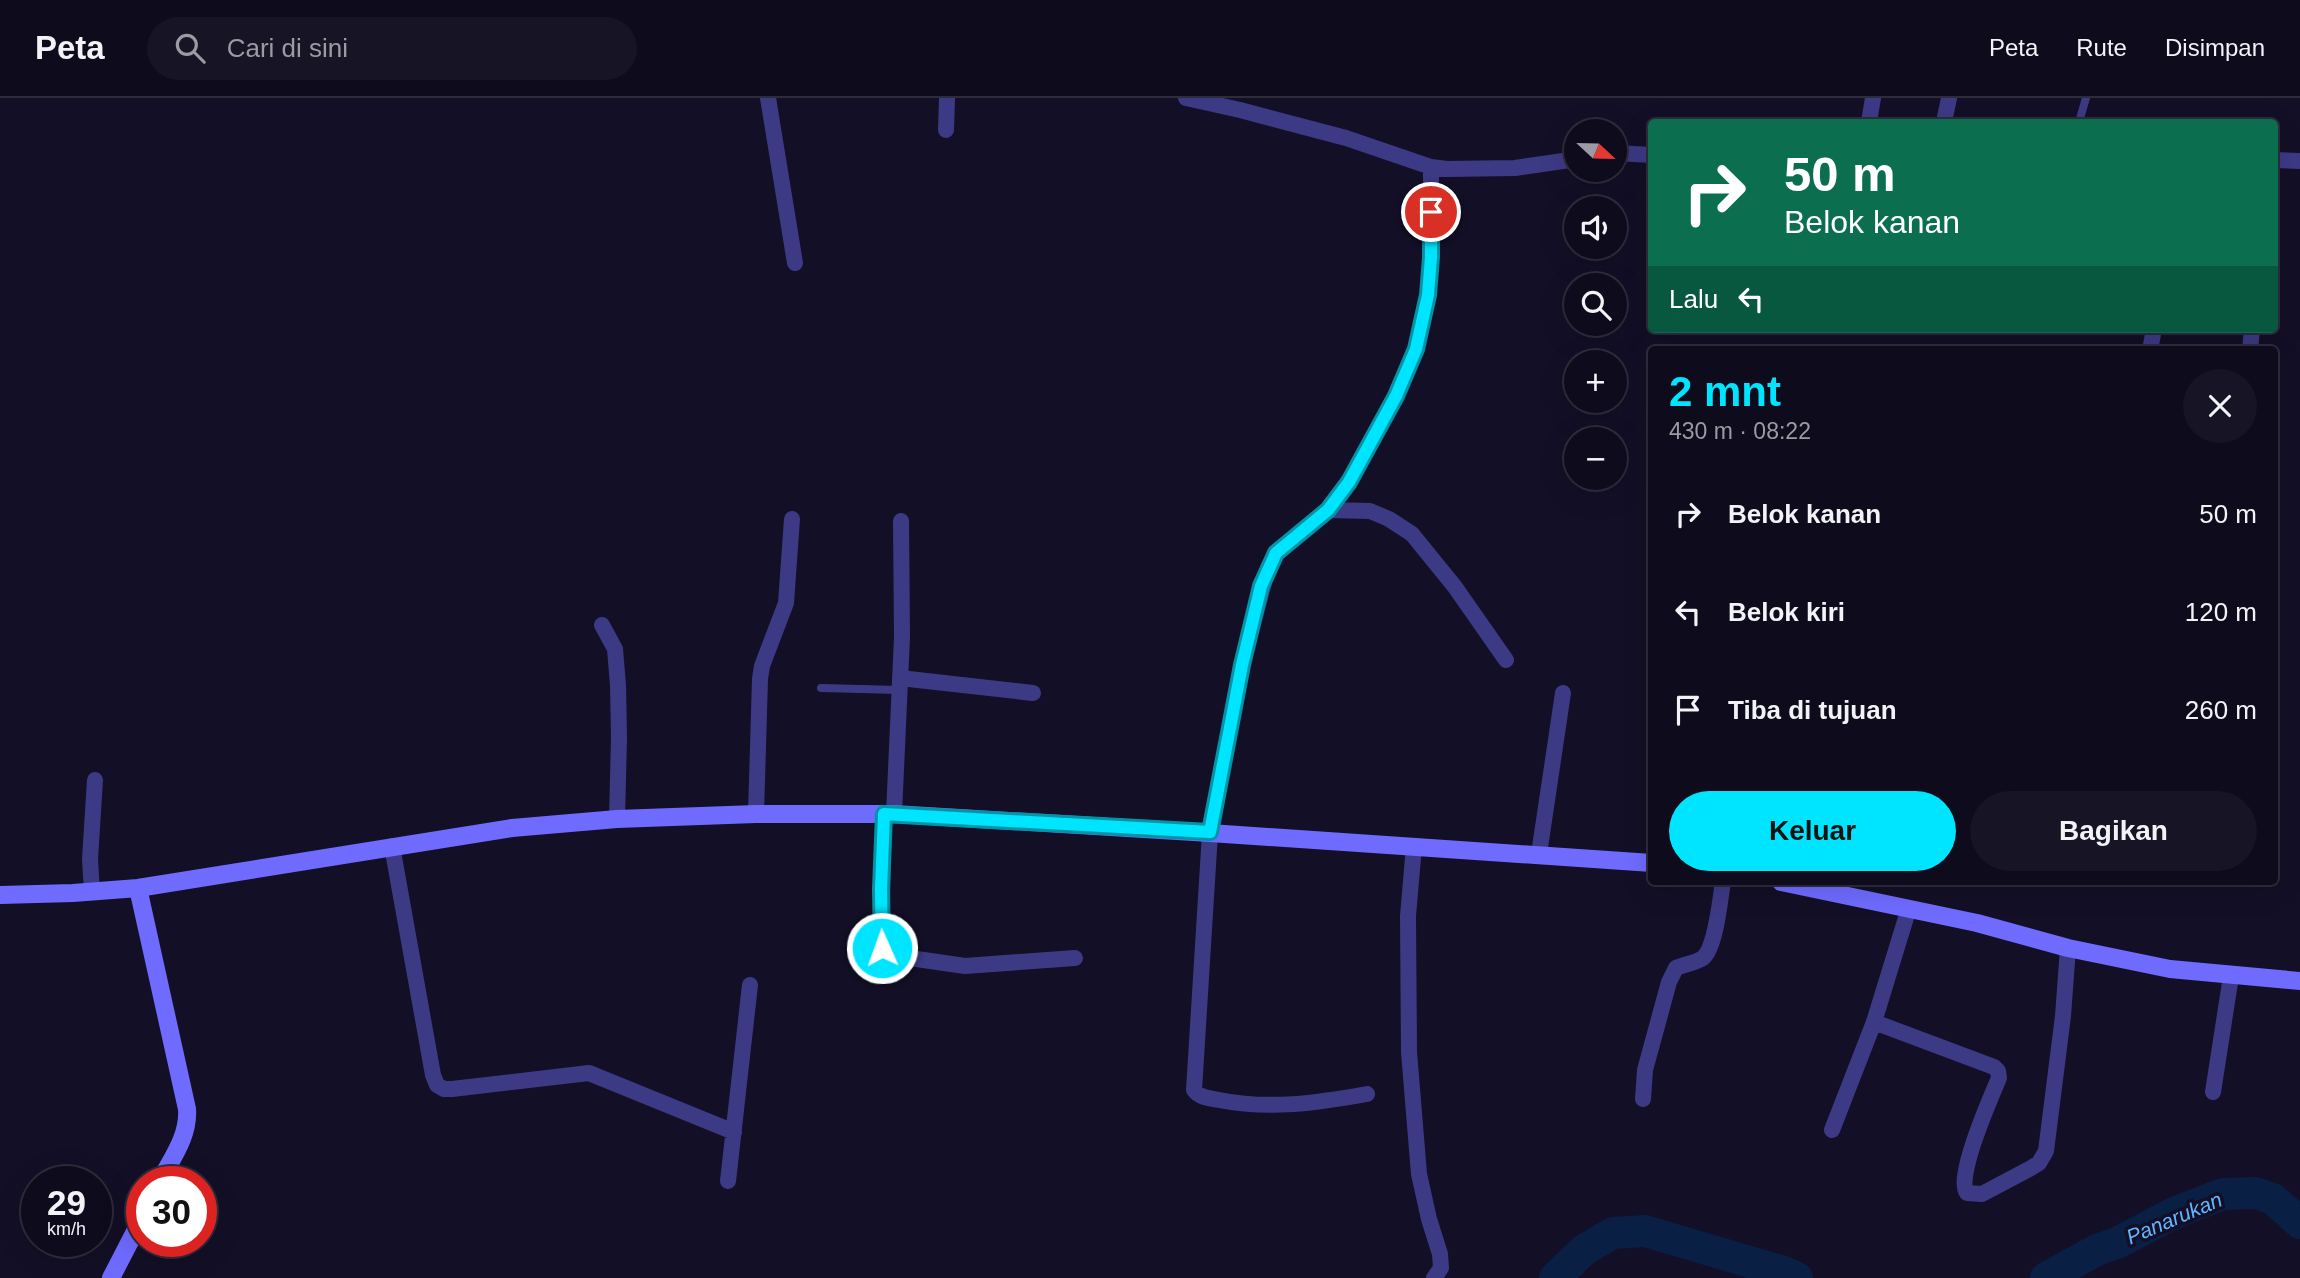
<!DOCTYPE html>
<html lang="id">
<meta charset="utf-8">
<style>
:root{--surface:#0e0b1c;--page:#171425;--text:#f1f3f6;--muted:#9b9ba3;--line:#2e2b3b;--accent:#00e5ff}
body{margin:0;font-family:Helvetica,sans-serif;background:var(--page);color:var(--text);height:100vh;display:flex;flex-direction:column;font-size:26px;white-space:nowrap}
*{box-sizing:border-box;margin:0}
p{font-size:23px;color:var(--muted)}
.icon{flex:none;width:38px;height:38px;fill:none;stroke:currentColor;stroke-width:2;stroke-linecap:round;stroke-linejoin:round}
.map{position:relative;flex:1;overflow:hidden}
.details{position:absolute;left:1648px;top:248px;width:630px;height:539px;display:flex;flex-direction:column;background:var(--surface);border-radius:7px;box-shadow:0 7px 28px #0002,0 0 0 2px var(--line)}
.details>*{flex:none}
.guide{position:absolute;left:1648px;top:21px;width:630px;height:214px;border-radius:7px;box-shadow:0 7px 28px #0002,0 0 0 2px var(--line);background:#0b6e4f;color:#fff;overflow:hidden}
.needle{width:46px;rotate:112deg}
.buttons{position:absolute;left:1564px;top:21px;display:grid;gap:14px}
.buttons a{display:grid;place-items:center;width:63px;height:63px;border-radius:50%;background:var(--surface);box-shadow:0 7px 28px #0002,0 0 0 2px var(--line);font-size:35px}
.speed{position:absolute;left:21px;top:1068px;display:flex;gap:14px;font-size:35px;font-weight:700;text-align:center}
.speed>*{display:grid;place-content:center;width:91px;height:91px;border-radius:50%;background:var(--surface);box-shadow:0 7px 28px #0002,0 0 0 2px var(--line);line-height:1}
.speed small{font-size:18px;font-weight:400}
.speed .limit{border:10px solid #d22;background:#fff;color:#111}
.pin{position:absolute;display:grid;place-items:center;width:60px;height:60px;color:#fff;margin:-30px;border:4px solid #fff;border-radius:50%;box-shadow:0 2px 7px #0007}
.me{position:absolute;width:77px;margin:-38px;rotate:358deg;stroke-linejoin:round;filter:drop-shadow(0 0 5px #0008)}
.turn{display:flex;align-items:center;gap:24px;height:147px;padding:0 21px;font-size:32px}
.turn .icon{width:91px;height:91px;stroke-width:2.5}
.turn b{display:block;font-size:49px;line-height:60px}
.then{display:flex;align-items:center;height:66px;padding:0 21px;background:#0003;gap:14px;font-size:26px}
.round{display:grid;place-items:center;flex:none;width:74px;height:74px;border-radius:37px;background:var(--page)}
.summary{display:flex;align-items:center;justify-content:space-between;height:119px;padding:0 21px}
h1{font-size:42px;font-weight:700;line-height:52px;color:var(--accent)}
.action{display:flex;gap:14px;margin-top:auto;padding:14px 21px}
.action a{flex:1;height:80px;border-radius:42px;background:var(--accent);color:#111;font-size:28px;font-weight:700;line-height:80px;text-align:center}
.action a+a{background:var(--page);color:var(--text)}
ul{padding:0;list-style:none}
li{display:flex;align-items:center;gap:21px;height:98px;padding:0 21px}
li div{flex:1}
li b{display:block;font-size:26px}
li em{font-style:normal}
header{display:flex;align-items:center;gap:42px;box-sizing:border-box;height:98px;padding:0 35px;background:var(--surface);border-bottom:2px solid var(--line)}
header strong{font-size:33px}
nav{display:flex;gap:38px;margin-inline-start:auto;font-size:24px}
.search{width:490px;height:63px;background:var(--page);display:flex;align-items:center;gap:18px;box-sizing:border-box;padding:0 24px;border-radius:38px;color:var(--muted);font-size:26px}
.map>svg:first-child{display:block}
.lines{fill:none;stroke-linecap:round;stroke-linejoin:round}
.river{stroke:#0a1f44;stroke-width:32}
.lane{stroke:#3d3a85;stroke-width:8}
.street{stroke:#3d3a85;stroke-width:16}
.secondary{stroke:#6f6bff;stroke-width:18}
.route-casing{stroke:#0095a6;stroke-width:18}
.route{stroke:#00e5ff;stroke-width:12}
.labels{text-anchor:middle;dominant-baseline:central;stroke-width:7;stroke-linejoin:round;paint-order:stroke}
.water-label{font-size:21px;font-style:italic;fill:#62b6ff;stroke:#130f26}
</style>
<header>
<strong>Peta</strong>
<div class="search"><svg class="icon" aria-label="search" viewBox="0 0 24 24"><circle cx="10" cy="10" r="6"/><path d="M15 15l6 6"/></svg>Cari di sini</div>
<nav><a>Peta</a><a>Rute</a><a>Disimpan</a></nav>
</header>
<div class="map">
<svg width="2300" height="1180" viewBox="0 0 2300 1180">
<rect width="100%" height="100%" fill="#130f26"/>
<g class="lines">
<path class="river" d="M 1555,1180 L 1584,1152 L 1613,1135 L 1645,1133 L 1784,1174 L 1797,1180
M 2046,1180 L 2097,1152 L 2117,1145 L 2174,1115 L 2223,1096 L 2256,1095 L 2273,1101 L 2300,1125"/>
<path class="lane" d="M 2079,24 L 2086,0
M 821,590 L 899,592"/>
<path class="street" d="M 768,0 L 795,165
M 1186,0 L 1240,12 L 1346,40 L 1431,69 L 1447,71 L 1515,70 L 1577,61
M 1869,24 L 1873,0
M 1944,24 L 1949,0
M 946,32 L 947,0
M 1615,55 L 1652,57
M 2275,62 L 2300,63
M 2150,252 L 2154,231
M 2250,252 L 2252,231
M 1328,412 L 1370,413 L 1389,421 L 1412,436 L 1455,489 L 1506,562
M 602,527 L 615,551 L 618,587 L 619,640 L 617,721
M 900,580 L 1033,595
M 756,716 L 760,581 L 762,568 L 786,505 L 792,421
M 884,716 L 881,845 L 885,854 L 896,858 L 965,868 L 1075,860
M 894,716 L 902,539 L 901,423
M 392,748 L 433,977 L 437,987 L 444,991 L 452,991 L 589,975 L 734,1034
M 1414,748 L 1408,818 L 1409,954 L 1419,1076 L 1429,1121 L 1440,1156 L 1441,1170 L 1434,1180
M 1539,756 L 1563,595
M 92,794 L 90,761 L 95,682
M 1874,924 L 1994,969 L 1998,973 L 1999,980 C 1991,999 1955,1080 1967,1095 L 1982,1096 L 2031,1070 L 2039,1065 L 2046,1053 L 2063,918 L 2068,850
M 2213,994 L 2231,878
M 1367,996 C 1317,1005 1269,1012 1219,1002 C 1209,1000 1200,1000 1194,992 L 1210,735 L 1242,567 L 1268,470 L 1276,455 L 1328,412 L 1349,384 L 1396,298 L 1416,251 L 1428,197 L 1431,159 L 1431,69
M 1643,1001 L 1645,972 L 1669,884 L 1676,870 C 1684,866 1696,865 1703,860 C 1716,849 1720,801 1723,784
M 1832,1032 L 1874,924 L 1909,810
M 728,1083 L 750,887"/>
<path class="secondary" d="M 1781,784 L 1977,825 L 2068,850 L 2170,871 L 2300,883
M 138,790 L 187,1011 C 189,1038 172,1060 160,1083
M 0,797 L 73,795 L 138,790 L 512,730 L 617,721 L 756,716 L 894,716 L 1210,735 L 1652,765
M 111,1180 L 142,1120"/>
</g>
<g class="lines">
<defs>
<path id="route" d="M 882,850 L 881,791 L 884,716 L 1210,734 L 1242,567 L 1261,488 L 1276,455 L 1328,412 L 1349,384 L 1396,298 L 1416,251 L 1428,197 L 1431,159 L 1431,114"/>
</defs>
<use href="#route" class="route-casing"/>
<use href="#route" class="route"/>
</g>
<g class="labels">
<g class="water-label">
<text transform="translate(2174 1120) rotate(-23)">Panarukan</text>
</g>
</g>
</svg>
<div class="buttons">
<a><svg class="needle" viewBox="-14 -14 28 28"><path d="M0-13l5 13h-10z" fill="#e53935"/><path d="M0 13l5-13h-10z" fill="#9b9ba3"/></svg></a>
<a><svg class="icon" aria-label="sound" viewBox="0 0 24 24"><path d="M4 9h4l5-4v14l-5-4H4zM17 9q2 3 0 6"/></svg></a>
<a><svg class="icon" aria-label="search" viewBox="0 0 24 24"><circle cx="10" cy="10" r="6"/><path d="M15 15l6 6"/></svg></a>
<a>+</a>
<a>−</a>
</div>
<div class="speed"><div>29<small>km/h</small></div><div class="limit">30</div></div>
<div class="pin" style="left:1431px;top:114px;background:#d93025"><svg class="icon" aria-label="arrive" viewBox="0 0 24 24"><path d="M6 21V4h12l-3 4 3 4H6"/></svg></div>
<svg class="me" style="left:882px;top:850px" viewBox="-20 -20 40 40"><circle r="17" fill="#00e5ff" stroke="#fff" stroke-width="3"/><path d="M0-11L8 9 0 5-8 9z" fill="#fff"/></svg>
<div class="guide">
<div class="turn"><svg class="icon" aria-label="right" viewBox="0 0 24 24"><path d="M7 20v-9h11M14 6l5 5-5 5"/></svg><div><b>50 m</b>Belok kanan</div></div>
<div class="then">Lalu<svg class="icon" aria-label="left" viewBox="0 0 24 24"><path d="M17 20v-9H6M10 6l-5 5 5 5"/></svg></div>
</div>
<section class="details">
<div class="summary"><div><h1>2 mnt</h1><p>430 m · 08:22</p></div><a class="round"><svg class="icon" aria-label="close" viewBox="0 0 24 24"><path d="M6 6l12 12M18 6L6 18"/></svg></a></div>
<ul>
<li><svg class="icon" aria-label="right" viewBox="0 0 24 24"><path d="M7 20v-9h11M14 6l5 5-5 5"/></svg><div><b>Belok kanan</b></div><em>50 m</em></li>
<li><svg class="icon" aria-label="left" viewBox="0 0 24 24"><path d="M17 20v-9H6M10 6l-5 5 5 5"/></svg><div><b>Belok kiri</b></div><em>120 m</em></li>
<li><svg class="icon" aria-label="arrive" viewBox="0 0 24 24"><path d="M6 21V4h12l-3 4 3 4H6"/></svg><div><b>Tiba di tujuan</b></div><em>260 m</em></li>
</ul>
<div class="action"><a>Keluar</a><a>Bagikan</a></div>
</section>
</div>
